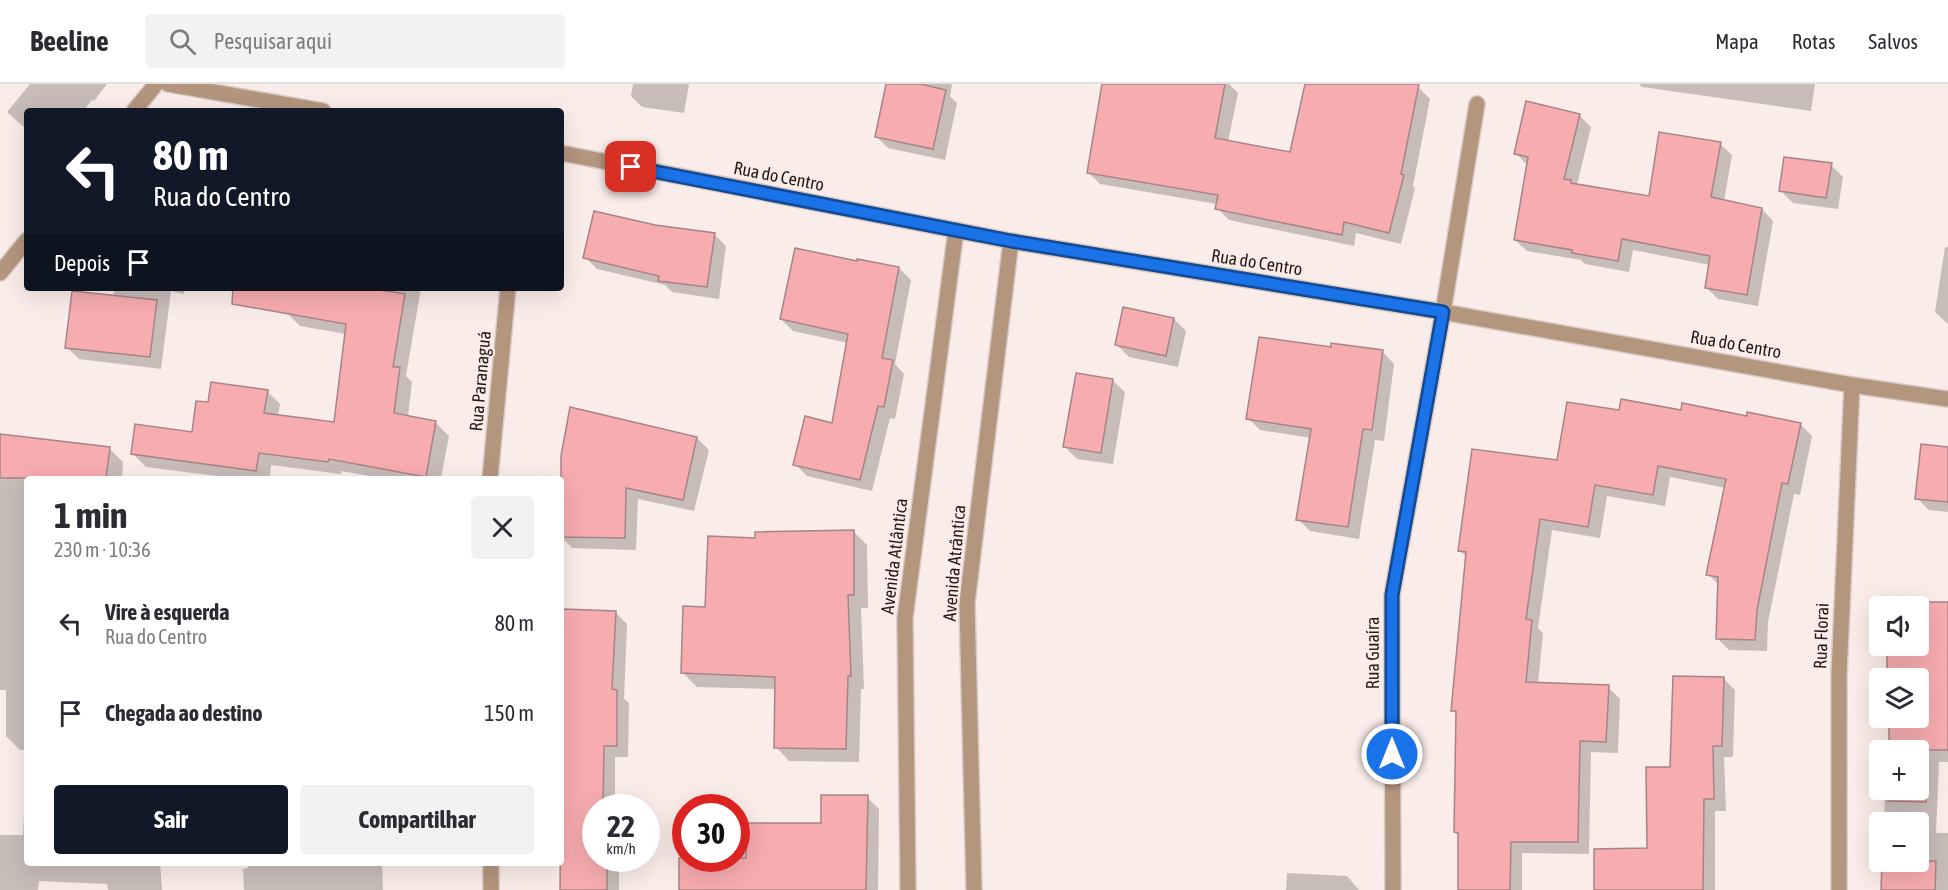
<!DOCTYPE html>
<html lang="pt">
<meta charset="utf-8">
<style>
:root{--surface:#fff;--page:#f2f2f3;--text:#2b2b33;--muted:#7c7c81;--line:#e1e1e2;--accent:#111827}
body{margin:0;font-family:"Asap Condensed",sans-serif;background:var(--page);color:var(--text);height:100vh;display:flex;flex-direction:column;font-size:22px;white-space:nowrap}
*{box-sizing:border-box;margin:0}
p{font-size:20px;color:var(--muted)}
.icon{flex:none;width:33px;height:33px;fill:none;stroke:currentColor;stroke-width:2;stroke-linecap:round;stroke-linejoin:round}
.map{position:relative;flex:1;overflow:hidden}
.panel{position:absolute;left:24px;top:392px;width:540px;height:390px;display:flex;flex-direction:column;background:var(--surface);border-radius:6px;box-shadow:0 6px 24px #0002}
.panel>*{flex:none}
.top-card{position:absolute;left:24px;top:24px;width:540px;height:183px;border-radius:6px;box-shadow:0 6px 24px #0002;background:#111827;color:#fff;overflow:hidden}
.fabs{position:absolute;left:1869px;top:512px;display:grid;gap:12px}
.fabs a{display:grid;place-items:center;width:60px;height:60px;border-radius:6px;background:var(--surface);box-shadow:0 6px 24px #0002;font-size:30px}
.speed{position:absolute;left:582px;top:710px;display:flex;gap:12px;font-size:30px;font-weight:700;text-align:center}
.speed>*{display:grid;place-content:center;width:78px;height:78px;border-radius:50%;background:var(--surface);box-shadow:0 6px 24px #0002;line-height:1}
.speed small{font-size:15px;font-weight:400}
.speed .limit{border:9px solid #d22;background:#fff;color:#111}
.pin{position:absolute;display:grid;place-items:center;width:51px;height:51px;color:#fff;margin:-26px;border-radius:12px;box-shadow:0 3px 9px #0006}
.me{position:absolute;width:66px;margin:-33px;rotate:0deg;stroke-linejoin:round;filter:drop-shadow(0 0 4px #0008)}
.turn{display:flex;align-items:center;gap:21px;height:126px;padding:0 30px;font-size:27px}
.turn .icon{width:78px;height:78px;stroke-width:2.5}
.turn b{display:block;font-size:42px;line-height:51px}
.then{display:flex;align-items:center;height:57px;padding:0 30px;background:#0003;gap:12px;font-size:22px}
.round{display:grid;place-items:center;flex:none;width:63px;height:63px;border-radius:6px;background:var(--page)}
.summary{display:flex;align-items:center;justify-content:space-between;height:102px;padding:0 30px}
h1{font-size:36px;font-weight:700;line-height:45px}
.button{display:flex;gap:12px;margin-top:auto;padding:12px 30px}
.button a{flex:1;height:69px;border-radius:6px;background:var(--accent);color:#fff;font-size:24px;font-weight:700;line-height:69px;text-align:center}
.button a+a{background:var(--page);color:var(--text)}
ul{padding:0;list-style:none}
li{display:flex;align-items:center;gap:18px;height:90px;padding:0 30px}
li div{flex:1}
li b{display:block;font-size:22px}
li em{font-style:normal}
header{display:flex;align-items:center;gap:36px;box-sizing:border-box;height:84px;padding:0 30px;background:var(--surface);border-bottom:2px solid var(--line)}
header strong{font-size:28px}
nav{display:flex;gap:33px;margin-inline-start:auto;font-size:21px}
.search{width:420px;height:54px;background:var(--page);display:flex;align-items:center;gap:15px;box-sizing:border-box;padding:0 21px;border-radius:6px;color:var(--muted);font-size:22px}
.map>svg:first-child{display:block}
.shadow{fill:#0003}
.building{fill:#f7acaf;stroke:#a78485;stroke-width:1.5}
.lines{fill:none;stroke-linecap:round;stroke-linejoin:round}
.minor-casing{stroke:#d8cac7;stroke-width:18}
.minor{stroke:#b4957e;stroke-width:15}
.route-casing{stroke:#114b97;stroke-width:15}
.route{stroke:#1a73e8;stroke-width:10}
.labels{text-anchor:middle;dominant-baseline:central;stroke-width:4.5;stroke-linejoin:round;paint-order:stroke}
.street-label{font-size:18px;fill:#271a17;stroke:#faece8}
</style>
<header>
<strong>Beeline</strong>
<div class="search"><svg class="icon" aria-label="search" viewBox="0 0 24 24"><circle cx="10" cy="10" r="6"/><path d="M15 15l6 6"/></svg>Pesquisar aqui</div>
<nav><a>Mapa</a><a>Rotas</a><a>Salvos</a></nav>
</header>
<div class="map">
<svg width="1948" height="806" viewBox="0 0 1948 806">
<rect width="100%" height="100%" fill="#faece8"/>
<path class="shadow" d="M 30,0 L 107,0 L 94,17 L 92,16 L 83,27 L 27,27 L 27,46 L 7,28 Z
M 633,0 L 689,0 L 684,29 L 642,23 L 631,12 Z
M 888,0 L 952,0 L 950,12 L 957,19 L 945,76 L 888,64 L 876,52 Z
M 1107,0 L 1229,0 L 1238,9 L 1228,58 L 1291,70 L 1307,0 L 1404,0 L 1418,3 L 1430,15 L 1413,102 L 1415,104 L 1401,160 L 1356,149 L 1354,162 L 1229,136 L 1217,124 L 1217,120 L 1100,100 L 1088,88 Z
M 1639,0 L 1815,0 L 1811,27 L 1642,3 Z
M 1579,31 L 1591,43 L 1577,101 L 1650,114 L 1720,60 L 1732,71 L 1724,117 L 1762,125 L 1773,137 L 1758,222 L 1718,215 L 1706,203 L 1710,181 L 1633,166 L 1629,188 L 1585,180 L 1581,176 L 1527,167 L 1515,156 L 1527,81 L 1516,69 Z
M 1831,81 L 1843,93 L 1838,125 L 1793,119 L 1781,107 Z
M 655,143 L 714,150 L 726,162 L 719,215 L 672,208 L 665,201 L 597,185 L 585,173 Z
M 1948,161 L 1948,240 L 1935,228 L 1945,163 L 1948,163 Z
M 858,179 L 899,184 L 911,196 L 895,280 L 904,290 L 895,335 L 890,334 L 872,407 L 807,392 L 795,380 L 833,340 L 848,259 L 793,247 L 781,235 Z
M 115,204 L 185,204 L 184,210 L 171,207 L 161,285 L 79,275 L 67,263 L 113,213 Z
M 291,204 L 421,204 L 406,292 L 412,298 L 408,333 L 436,339 L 449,352 L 441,394 L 381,394 L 341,387 L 341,390 L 271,381 L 270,394 L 233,394 L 146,383 L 133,370 L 193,349 L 210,320 L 267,307 L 280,320 L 278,332 L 335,340 L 346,250 L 300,242 L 287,229 Z
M 1174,235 L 1186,247 L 1178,283 L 1129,273 L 1117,261 Z
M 1332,265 L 1382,267 L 1394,280 L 1384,357 L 1375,356 L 1359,455 L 1310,447 L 1298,435 L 1311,354 L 1260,346 L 1248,334 Z
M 1112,296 L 1125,308 L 1113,380 L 1077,375 L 1065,363 Z
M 1682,327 L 1800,340 L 1812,352 L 1800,411 L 1794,410 L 1768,538 L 1767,567 L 1729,566 L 1717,554 L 1719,501 L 1708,490 L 1726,404 L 1670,393 L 1665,422 L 1607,412 L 1600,454 L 1552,446 L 1538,544 L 1543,549 L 1538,600 L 1608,603 L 1620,615 L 1618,669 L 1591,668 L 1589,770 L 1522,769 L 1522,806 L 1459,806 L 1460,753 L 1455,748 L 1458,631 L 1452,626 L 1467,474 L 1460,466 L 1558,378 L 1620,328 Z
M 0,352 L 109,364 L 123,378 L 122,394 L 27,394 L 27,778 L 160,778 L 162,806 L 108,806 L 107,800 L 39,797 L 38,806 L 0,806 L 0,751 L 23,751 L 27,666 L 20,666 L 6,652 L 6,606 L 0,606 Z
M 697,354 L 709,366 L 694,427 L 638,415 L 636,466 L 572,464 L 561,453 L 561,426 Z
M 1948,365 L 1948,428 L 1929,426 L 1917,414 Z
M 853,447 L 867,461 L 868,524 L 861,524 L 864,605 L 861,605 L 859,678 L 789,677 L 776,663 L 777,605 L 697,603 L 683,589 L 706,524 L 757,455 Z
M 1948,520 L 1948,678 L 1939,678 L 1936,749 L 1948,749 L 1948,806 L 1883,806 L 1883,777 L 1918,777 L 1918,738 L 1884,738 L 1885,705 L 1918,705 L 1918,666 L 1890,666 L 1890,633 L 1918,633 L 1918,594 L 1890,594 L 1890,561 L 1918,561 L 1918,522 L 1890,522 Z
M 564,526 L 615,528 L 627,540 L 624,615 L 629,619 L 628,673 L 615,673 L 615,723 L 596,723 L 596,774 L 615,774 L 619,779 L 619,806 L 562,806 L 561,681 L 563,681 L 563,591 L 561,589 Z
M 1723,594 L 1735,606 L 1733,673 L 1724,673 L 1726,727 L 1715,727 L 1715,806 L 1596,806 L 1649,766 L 1672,684 Z
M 867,713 L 879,725 L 878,806 L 680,805 L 681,752 L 686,752 L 686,774 L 736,774 L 736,752 L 823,741 Z
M 248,778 L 379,778 L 382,781 L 383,806 L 244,806 L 243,785 L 248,784 Z
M 1287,789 L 1347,792 L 1359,806 L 1286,806 Z"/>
<path class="building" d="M 886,0 L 920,0 L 946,6 L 933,65 L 875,53 Z
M 1102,0 L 1225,0 L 1215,54 L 1290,68 L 1305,0 L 1419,0 L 1401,90 L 1404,91 L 1389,149 L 1344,138 L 1342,151 L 1215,125 L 1218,111 L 1087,89 Z
M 1526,17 L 1580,30 L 1564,95 L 1571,96 L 1571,99 L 1649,112 L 1659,48 L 1721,58 L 1711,113 L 1762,124 L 1747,211 L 1705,204 L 1710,172 L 1622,155 L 1618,177 L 1572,169 L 1572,166 L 1514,156 L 1528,73 L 1514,70 Z
M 1784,73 L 1832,79 L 1826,114 L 1779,107 Z
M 594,127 L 655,141 L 715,149 L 707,203 L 658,197 L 659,192 L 583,174 Z
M 795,164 L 857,177 L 857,175 L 899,183 L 882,274 L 893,276 L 884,323 L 878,322 L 860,396 L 793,381 L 805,332 L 832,339 L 848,250 L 780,235 Z
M 233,204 L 366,204 L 405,210 L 393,283 L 400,283 L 394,329 L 436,337 L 426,393 L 329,375 L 328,378 L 259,369 L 256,387 L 131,370 L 135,340 L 192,348 L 196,317 L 208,318 L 211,298 L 268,306 L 264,329 L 334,338 L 346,240 L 232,220 Z
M 72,207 L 157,216 L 150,273 L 65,264 Z
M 1123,223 L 1174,234 L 1166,272 L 1115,261 Z
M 1259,253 L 1331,263 L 1331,259 L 1383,266 L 1372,346 L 1363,345 L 1348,443 L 1296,436 L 1311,345 L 1246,335 Z
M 1076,289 L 1113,295 L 1101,369 L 1063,363 Z
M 1621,315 L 1681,326 L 1682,319 L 1747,332 L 1747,328 L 1801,339 L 1788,400 L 1782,399 L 1757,526 L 1755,556 L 1716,555 L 1718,493 L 1706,491 L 1726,395 L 1658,382 L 1653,411 L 1595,401 L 1588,443 L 1540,435 L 1526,535 L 1532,536 L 1526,598 L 1609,601 L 1606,658 L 1580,657 L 1578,758 L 1511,758 L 1510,806 L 1458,806 L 1458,749 L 1454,748 L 1456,627 L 1451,627 L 1466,468 L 1458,467 L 1472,365 L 1557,376 L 1567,318 L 1619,326 Z
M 570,323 L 697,353 L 683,416 L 626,404 L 625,454 L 561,453 L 561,372 Z
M 0,350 L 110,363 L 106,394 L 0,394 Z
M 1921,360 L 1948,363 L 1948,418 L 1915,415 Z
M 854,446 L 854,511 L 848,511 L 851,592 L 848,592 L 846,665 L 774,664 L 775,593 L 681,589 L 683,522 L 705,523 L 708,452 L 755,454 L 755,448 Z
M 1888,518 L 1948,518 L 1948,666 L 1928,666 L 1926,718 L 1888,717 L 1888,705 L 1918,705 L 1918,666 L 1889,666 L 1889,633 L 1918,633 L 1918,594 L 1889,594 L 1889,591 L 1887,591 L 1887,561 L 1918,561 L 1918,522 L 1888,522 Z
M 563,525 L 616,527 L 612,605 L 617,606 L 617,662 L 604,662 L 603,723 L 596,723 L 596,774 L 607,774 L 607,806 L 560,806 Z
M 1673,592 L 1724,593 L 1722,662 L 1713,662 L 1714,715 L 1704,715 L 1703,806 L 1594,806 L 1594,765 L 1647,764 L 1646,683 L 1670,683 Z
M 821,711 L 868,711 L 866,806 L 679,806 L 679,774 L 746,774 L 747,739 L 821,739 Z
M 1882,777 L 1936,777 L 1935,806 L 1881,806 Z"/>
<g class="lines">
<defs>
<path id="minor" d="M 168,0 L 323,27
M 134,27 L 156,0
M 561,69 L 1011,157 L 1443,228 L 1852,301 L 1948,315
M 0,189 L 27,156
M 490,394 L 508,204
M 491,778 L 491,806
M 908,806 L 905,534 L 956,146
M 974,806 L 967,519 L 1011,157
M 1393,806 L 1392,511 L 1443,228 L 1477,20
M 1839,806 L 1839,590 L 1852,301"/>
</defs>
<use href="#minor" class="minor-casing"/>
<use href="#minor" class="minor"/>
</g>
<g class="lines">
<defs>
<path id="route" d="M 631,83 L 1011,157 L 1443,228 L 1392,511 L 1392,670"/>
</defs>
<use href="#route" class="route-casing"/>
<use href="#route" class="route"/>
</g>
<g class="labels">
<g class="street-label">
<text transform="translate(779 92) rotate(11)">Rua do Centro</text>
<text transform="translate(1257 178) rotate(9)">Rua do Centro</text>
<text transform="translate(1736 260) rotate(10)">Rua do Centro</text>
<text transform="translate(480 297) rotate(-85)">Rua Paranaguá</text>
<text transform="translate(894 472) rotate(-83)">Avenida Atlântica</text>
<text transform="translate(954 479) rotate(-85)">Avenida Atrântica</text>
<text transform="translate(1821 552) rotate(-88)">Rua Florai</text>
<text transform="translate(1372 569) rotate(-90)">Rua Guaíra</text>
</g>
</g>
</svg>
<div class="fabs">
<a><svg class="icon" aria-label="sound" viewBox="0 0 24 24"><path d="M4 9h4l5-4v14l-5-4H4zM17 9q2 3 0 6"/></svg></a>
<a><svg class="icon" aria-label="layers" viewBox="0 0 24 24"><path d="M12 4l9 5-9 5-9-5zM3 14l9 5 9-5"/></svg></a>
<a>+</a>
<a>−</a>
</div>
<div class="speed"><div>22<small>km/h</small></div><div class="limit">30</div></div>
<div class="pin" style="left:631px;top:83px;background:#d93025"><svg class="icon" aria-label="arrive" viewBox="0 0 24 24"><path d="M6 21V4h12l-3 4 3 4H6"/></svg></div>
<svg class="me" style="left:1392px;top:670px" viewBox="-20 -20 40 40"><circle r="17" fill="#1a73e8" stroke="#fff" stroke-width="3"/><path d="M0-11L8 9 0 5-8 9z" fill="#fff"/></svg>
<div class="top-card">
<div class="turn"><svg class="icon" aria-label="left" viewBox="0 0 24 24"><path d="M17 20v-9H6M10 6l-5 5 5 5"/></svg><div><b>80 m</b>Rua do Centro</div></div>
<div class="then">Depois<svg class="icon" aria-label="arrive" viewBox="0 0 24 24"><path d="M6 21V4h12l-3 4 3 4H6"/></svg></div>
</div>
<section class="panel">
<div class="summary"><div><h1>1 min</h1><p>230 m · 10:36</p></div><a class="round"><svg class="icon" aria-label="close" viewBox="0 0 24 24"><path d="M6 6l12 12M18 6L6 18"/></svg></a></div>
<ul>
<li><svg class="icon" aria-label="left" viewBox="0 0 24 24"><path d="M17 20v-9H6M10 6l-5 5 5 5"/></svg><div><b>Vire à esquerda</b><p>Rua do Centro</p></div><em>80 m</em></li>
<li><svg class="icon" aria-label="arrive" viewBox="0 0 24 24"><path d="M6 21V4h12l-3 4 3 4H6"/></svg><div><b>Chegada ao destino</b></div><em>150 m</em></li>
</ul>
<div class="button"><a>Sair</a><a>Compartilhar</a></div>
</section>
</div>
